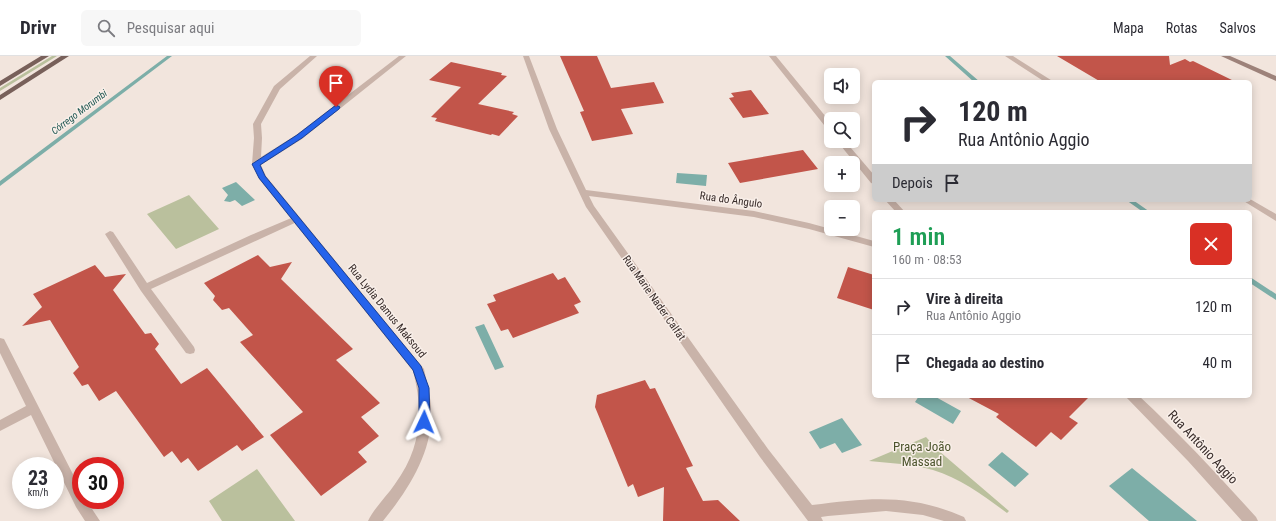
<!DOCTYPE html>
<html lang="pt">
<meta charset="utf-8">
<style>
:root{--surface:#fff;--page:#f7f7f7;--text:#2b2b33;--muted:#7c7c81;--line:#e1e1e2}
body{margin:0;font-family:"Roboto Condensed",sans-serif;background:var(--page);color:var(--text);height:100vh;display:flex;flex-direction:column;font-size:15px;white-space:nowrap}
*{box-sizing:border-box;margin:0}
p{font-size:13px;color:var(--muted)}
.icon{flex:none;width:22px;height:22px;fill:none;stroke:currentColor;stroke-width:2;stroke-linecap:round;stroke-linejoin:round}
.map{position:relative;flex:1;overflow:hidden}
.panel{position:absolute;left:872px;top:154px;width:380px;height:188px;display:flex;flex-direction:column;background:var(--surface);border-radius:6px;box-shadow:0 2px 10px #0003}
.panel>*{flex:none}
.top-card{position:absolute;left:872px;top:24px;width:380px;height:122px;border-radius:6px;box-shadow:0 2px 10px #0003;background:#fff;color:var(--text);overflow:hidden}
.buttons{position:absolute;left:824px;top:12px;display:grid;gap:8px}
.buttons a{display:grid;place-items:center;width:36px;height:36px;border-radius:6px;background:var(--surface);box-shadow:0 2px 10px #0003;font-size:20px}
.speed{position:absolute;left:12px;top:401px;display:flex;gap:8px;font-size:20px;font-weight:700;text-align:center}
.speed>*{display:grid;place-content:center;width:52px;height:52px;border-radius:50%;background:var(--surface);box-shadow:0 2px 10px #0003;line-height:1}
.speed small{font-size:10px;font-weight:400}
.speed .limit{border:6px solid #d22;background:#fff;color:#111}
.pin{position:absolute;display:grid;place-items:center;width:34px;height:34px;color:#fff;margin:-41px -17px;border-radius:50% 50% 50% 0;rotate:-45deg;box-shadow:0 0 4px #0007}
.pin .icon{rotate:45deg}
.me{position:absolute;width:44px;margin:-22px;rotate:2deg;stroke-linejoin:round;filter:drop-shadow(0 0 3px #0008)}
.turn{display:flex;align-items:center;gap:14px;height:84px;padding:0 20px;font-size:18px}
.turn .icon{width:52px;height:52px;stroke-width:2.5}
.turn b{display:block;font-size:28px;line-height:34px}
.then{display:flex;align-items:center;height:38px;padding:0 20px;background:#0003;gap:8px;font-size:15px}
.round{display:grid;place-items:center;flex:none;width:42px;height:42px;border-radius:6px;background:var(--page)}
.head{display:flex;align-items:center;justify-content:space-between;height:68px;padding:0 20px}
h1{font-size:24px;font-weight:600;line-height:30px;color:#1e9e55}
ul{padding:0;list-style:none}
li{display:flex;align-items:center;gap:12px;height:56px;padding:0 20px;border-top:1px solid var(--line)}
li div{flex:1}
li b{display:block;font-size:15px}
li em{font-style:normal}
header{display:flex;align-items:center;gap:24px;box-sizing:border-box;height:56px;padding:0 20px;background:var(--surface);border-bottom:1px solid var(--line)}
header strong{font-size:19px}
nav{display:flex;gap:22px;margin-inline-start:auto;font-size:14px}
.search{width:280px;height:36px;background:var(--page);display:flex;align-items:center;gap:10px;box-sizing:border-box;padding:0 14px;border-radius:6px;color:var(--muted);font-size:15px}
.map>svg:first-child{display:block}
.green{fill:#bac09d}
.water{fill:#7daea8}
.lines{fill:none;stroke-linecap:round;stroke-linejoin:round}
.stream{fill:#7daea8;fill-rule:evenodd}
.building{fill:#c2554a}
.service{fill:#c9b3a9;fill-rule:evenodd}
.minor{fill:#c9b3a9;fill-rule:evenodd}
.secondary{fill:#9d827a;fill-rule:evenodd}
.primary{fill:#78605a;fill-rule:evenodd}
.route{fill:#2563eb;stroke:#184099}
.labels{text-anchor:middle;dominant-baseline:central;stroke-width:3;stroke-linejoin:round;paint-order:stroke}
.far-water-label{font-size:10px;font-style:italic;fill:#1f5752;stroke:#f9efe9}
.street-label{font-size:11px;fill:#372b29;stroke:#f9efe9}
.near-park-label{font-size:13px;fill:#4c542d;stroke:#f9efe9}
.near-street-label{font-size:13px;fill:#372b29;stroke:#f9efe9}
</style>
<header>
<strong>Drivr</strong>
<div class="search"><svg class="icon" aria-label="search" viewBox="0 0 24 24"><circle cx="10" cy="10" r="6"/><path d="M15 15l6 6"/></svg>Pesquisar aqui</div>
<nav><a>Mapa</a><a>Rotas</a><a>Salvos</a></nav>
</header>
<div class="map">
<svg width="1276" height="465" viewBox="0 0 1276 465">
<rect width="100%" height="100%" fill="#f2e5dd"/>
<path class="green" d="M 52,0 L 57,0 L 0,35 L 0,32 Z
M 189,139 L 219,173 L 176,193 L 147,158 Z
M 926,381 L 939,395 L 1009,455 L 1007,457 C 984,440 960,422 933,414 C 912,408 890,407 869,405 Z
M 257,413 L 295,465 L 222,465 L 209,445 Z"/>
<path class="water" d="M 677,117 L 707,119 L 706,130 L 676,127 Z
M 236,126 L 255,144 L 242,150 L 235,144 L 230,146 L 224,145 L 228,139 L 222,132 Z
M 484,268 L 504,311 L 495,314 L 475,271 Z
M 919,340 L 934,340 L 961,355 L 953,368 L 915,346 Z
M 842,362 L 862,389 L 842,397 L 835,387 L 820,393 L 809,376 Z
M 1002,396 L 1029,418 L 1015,431 L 988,409 Z
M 1132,412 L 1197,465 L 1149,465 L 1109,430 Z"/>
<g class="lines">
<path class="stream" d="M 167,0 L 172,0 L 0,130 L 0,125 Z
M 945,0 L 950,0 L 980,26 L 974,26 Z
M 1126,144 L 1133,144 L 1150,156 L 1143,156 Z
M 1250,221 L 1276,238 L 1276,244 L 1250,227 Z"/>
</g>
<path class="building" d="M 560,0 L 597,0 L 611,32 L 654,26 L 664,47 L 621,53 L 633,78 L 592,85 L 580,56 L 584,55 Z
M 1057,0 L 1169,0 L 1170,9 L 1185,3 L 1190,6 L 1193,5 L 1236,26 L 1101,26 Z
M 451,6 L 502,17 L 501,19 L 507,20 L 478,48 L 514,56 L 512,58 L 518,60 L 499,80 L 492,78 L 491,79 L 435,65 L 437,62 L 431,61 L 461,31 L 429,24 Z
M 751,34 L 769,58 L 743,62 L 729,42 L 734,41 L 731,37 Z
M 803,94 L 818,113 L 740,127 L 728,107 Z
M 258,199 L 270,211 L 292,206 L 281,223 L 353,293 L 336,304 L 380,347 L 361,361 L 379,380 L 358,396 L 367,406 L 321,440 L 270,379 L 303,356 L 240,286 L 253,279 L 229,252 L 222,254 L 213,244 L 215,240 L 204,227 Z
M 95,209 L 105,221 L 126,218 L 113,234 L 145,278 L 151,277 L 159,288 L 155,293 L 181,328 L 207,312 L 264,381 L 242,395 L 237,389 L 198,415 L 188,402 L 181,407 L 172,395 L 164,401 L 116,335 L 99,345 L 88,328 L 82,330 L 73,317 L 79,311 L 50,264 L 22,270 L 42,251 L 33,238 Z
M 848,211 L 874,219 L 874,254 L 837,242 Z
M 553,217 L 558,224 L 565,221 L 581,246 L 574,249 L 579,257 L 513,282 L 508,273 L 501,275 L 487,248 L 496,245 L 493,239 Z
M 645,324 L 650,333 L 655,332 L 693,410 L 686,412 L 703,445 L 718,444 L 740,465 L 663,465 L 664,431 L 638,441 L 633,428 L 628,431 L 595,351 L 597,339 Z
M 965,340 L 1090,340 L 1069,361 L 1078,367 L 1061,384 L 1051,376 L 1036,391 L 996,361 L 999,358 Z"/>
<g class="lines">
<path class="service" d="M 296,160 L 301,163 L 299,165 L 151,233 L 194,291 L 195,294 L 194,297 L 190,298 L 186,297 L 141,235 L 105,178 L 110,175 L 113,176 L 147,227 L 251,179 Z"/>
<path class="minor" d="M 310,0 L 317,0 L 280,33 L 261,68 L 262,82 L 261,101 L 296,79 L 399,0 L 406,0 L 302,83 L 261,109 L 266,120 L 424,313 C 427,327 431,340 431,355 C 433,396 408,434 383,465 L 368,465 C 374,452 387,440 395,428 C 421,392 424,357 413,315 L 259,123 L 252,108 L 254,82 L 253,68 L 274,30 Z
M 523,0 L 529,0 L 557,73 L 586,134 L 754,155 L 809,167 L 874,185 L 874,191 L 809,173 L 754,161 L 589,140 L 594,150 L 768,393 L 812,449 C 869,442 909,437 964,461 L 966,465 L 944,465 L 923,459 L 886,455 L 828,460 L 821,461 L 823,465 L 808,465 L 760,401 L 586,151 L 549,73 Z
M 769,0 L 776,0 L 831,67 L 831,74 L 828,74 Z
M 1005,0 L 1013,0 L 1054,26 L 1045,26 Z
M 837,85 L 845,85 L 874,119 L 874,128 L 871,127 Z
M 1250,143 L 1276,158 L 1276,165 L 1242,144 L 1250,144 Z
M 885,144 L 894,144 L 905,156 L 896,156 Z
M 0,282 L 4,283 L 81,434 L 81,444 L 86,444 L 100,465 L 85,465 L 76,451 L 31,359 L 0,375 L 0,364 L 26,350 L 0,297 Z
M 1125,340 L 1139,340 C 1180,378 1218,419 1256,461 L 1258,465 L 1242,465 L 1188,405 Z"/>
<path class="secondary" d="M 1221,0 L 1230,0 L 1276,20 L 1276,25 Z"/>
<path class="primary" d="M 41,0 L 49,0 L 0,30 L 0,25 Z
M 61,0 L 69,0 L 0,44 L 0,39 Z"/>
</g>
<path class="route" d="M 336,49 L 340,51 L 339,53 L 302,82 L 260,109 L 265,120 L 421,310 L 429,332 L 430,366 L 428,370 L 424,371 L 421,370 L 419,366 L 419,332 L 413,314 L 259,122 L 252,108 L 297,79 Z"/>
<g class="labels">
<g class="far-water-label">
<text transform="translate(79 56) rotate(-37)">Córrego Morumbi</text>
</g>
<g class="street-label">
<text transform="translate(731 144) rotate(8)">Rua do Ângulo</text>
<text transform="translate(654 242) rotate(55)">Rua Marie Nader Calfat</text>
<text transform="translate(387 255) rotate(51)">Rua Lydia Damus Maksoud</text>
</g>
<g class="near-park-label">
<text x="922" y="390">Praça João<tspan x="922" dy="15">Massad</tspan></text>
</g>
<g class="near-street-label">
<text transform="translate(1203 391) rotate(47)">Rua Antônio Aggio</text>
</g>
</g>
</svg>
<div class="buttons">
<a><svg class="icon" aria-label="sound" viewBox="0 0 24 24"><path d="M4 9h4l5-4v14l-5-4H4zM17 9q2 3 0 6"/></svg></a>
<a><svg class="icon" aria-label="search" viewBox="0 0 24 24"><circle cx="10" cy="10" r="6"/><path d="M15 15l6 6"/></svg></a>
<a>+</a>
<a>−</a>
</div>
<div class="speed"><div>23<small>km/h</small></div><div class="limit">30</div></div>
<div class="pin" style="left:336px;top:51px;background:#d93025"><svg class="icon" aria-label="arrive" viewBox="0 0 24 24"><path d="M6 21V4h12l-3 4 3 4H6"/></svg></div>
<svg class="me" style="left:424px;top:366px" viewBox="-20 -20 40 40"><path d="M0-17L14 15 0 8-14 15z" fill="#2563eb" stroke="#fff" stroke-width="4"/></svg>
<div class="top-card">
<div class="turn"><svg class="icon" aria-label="right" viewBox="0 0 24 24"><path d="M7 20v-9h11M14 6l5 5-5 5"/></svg><div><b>120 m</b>Rua Antônio Aggio</div></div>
<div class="then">Depois<svg class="icon" aria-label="arrive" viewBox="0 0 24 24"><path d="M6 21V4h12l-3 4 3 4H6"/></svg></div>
</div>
<section class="panel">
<div class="head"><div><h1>1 min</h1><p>160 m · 08:53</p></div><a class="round" style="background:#d93025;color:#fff"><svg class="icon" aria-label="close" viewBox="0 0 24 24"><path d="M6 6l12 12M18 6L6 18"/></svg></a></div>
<ul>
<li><svg class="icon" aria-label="right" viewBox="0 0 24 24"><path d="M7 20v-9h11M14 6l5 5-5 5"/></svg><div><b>Vire à direita</b><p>Rua Antônio Aggio</p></div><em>120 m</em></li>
<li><svg class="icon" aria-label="arrive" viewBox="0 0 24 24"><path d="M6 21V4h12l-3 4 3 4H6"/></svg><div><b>Chegada ao destino</b></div><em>40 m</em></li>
</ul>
</section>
</div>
